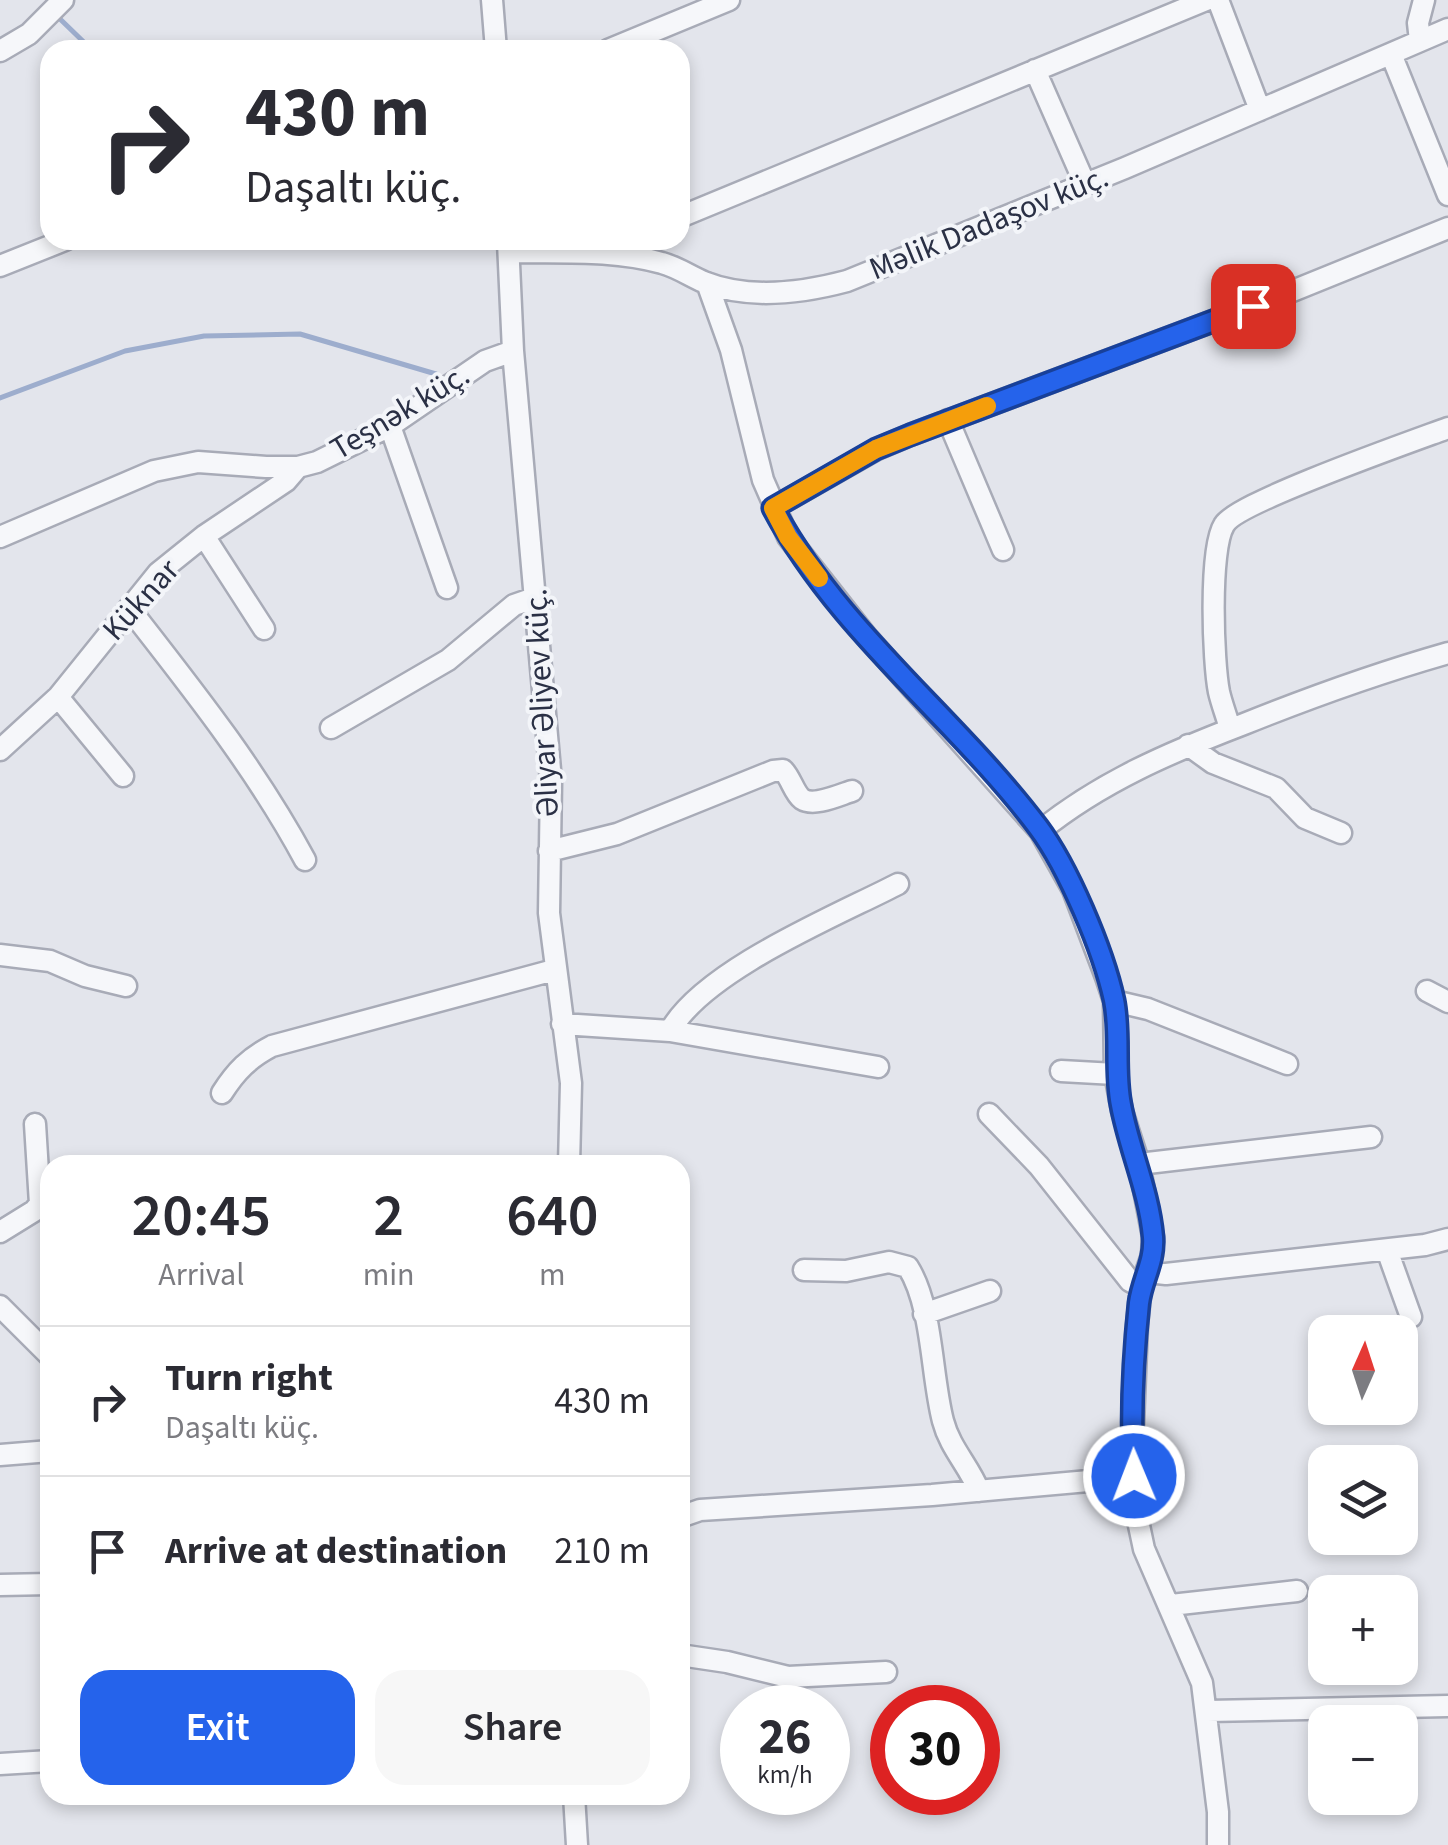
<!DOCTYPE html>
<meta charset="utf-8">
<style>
:root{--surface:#fff;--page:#f7f7f7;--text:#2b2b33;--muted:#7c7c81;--line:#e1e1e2;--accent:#2563eb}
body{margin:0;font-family:"Source Sans 3",sans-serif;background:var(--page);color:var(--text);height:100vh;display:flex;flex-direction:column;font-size:38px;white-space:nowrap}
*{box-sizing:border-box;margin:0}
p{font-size:32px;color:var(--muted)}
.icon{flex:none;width:55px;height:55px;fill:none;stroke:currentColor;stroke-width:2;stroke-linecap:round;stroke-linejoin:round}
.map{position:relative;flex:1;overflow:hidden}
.sheet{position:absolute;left:40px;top:1155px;width:650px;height:650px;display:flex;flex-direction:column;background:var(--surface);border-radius:30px;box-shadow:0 5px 15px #0003}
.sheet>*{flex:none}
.guide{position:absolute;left:40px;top:40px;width:650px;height:210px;border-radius:30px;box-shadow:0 5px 15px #0003;background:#fff;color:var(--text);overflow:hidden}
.needle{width:65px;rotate:3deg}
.controls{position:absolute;left:1308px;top:1315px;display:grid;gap:20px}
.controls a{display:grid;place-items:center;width:110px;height:110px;border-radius:20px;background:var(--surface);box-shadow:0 5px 15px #0003;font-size:50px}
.speed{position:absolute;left:720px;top:1685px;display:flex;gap:20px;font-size:50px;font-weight:700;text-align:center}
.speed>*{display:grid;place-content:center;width:130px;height:130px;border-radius:50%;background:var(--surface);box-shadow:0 5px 15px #0003;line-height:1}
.speed small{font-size:25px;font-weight:400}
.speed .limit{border:15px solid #d22;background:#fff;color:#111}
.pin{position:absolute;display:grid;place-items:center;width:85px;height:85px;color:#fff;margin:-42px;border-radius:20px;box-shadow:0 5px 15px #0006}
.me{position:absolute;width:110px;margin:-55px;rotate:359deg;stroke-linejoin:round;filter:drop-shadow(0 0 8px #0008)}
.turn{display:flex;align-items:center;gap:35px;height:210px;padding:0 40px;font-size:45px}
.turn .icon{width:130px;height:130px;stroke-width:2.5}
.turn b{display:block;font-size:70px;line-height:85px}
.eta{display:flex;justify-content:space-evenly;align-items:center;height:170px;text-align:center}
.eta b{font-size:60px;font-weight:600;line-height:70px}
.primary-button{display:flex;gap:20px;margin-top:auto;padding:20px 40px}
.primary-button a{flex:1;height:115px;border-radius:30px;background:var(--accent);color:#fff;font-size:40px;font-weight:600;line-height:115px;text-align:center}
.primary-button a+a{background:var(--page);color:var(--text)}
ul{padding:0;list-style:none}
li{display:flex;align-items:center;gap:30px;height:150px;padding:0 40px;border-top:2px solid var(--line)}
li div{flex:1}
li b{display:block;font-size:38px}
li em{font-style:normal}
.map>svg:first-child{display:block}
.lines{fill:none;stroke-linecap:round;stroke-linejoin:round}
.stream{stroke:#9dadcd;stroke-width:5}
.minor-casing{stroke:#a8abb7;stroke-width:25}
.minor{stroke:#f6f7fa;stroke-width:20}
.route-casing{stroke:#184099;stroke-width:25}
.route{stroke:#2563eb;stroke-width:18}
.slow{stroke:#f59e0b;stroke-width:18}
.labels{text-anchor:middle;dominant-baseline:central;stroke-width:8;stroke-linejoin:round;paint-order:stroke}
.street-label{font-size:32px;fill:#2a3045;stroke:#f3f5f9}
</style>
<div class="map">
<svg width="1448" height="1845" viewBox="0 0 1448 1845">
<rect width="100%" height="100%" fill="#e3e5ec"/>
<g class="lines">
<path class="stream" d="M 59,18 L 92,50
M 0,398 L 125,351 L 204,336 L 300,334 L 436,374"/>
<defs>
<path id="minor" d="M 492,0 L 496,50
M 1218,0 L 1260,110
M 1420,41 L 1418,23 L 1424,0
M 608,50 L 729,0
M 0,51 L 29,34 L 63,0
M 1391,54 L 1448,195
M 1035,70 L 1085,184
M 680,217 L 1206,0
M 508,242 L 513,351 L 551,781 L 549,913 L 571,1083 L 569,1165
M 509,252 C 558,253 614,249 662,263 C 677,267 690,276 704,282 C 749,300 802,293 847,281 L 1125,168 L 1448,29
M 0,266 L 65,240
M 707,283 L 731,350 L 763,480 L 788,537 L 866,636 L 1040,831 L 1073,890 L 1106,977 L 1114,1001 L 1115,1074 L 1122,1111 L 1139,1164 L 1153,1237 L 1152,1255 L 1141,1287 L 1137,1325 L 1132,1449 L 1137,1516 L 1144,1549 L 1202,1683 L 1218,1812 L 1218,1845
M 948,420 L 1003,550
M 390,426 L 447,588
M 773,508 L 877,449 L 910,435 L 1290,292 L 1448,228
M 204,536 L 264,629
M 0,537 L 154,471 L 198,462 L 266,467 L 298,467 L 317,462 L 390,426 L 485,361 L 513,351
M 129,608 C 193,690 256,769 305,860
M 58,697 L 123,776
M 331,728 L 448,660 L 514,605 L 537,597
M 1230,729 C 1227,717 1222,705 1219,692 C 1213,662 1209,549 1224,525 C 1236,503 1413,441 1448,428
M 1188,745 L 1213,763 L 1276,788 L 1305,818 L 1341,833
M 0,750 L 58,697 L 158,573 L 204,536 L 286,481 L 298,467
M 1040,831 C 1102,781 1171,752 1244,724 C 1311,697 1378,673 1448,653
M 549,851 L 617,834 L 773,771 L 783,770 C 791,778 794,793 802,799 C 814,807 839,795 852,791
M 0,955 L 50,961 L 85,976 L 126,986
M 1427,991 L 1448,1002
M 1114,1001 L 1148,1009 L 1287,1064
M 562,1024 L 670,1031 L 878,1067
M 670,1031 C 704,970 836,916 898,884
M 1061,1071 L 1115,1074
M 222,1093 C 236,1071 249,1058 272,1046 L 554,970
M 989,1114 L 1039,1166 L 1130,1281 L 1141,1287
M 1139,1164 L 1371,1137
M 0,1232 L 34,1211 L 40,1204 L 35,1124
M 1387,1250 L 1411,1317
M 804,1270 L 846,1271 L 889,1262 L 908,1267 C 933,1307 931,1375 943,1421 C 950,1448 969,1466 979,1491
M 1148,1272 L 1166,1274 L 1425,1245 L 1448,1239
M 0,1306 L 50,1356
M 924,1314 L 990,1291
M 0,1455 L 50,1451
M 680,1517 L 700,1510 L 932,1495 L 1133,1477
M 0,1585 L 50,1584
M 1171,1605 L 1297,1591
M 680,1655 L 727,1662 L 788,1677 L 886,1672
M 1208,1711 L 1448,1706
M 0,1764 L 50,1761
M 574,1795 L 577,1845"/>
</defs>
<use href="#minor" class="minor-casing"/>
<use href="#minor" class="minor"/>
</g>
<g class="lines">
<defs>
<path id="route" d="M 1134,1476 C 1130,1419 1133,1360 1139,1303 C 1142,1280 1155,1261 1153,1237 C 1149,1191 1129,1149 1121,1105 C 1114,1070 1121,1034 1114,1000 C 1103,950 1068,867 1038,827 C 955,717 838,631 773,508 L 876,449 L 910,435 L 1253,306"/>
</defs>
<use href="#route" class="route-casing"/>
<use href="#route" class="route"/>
<path class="slow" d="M 819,578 L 788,537 L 773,508 L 876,449 L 987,406"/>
</g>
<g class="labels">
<g class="street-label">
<text transform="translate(989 223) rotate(-22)">Məlik Dadaşov küç.</text>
<text transform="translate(400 412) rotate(-31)">Teşnək küç.</text>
<text transform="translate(141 600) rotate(-48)">Küknar</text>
<text transform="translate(542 703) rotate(-93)">Əliyar Əliyev küç.</text>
</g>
</g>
</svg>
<div class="controls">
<a><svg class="needle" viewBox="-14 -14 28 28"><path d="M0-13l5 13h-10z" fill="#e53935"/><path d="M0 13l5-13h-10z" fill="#7c7c81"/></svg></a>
<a><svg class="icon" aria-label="layers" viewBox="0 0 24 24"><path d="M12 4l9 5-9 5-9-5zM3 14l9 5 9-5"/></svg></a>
<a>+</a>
<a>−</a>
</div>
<div class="speed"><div>26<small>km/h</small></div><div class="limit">30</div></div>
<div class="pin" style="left:1253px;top:306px;background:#d93025"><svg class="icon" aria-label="arrive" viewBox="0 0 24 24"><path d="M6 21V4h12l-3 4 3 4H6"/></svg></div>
<svg class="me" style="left:1134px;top:1476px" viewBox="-20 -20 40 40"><circle r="17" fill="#2563eb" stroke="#fff" stroke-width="3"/><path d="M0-11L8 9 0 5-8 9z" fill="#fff"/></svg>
<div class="guide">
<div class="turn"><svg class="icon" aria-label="right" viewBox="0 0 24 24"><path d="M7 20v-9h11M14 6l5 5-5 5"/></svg><div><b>430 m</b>Daşaltı küç.</div></div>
</div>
<section class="sheet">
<div class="eta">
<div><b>20:45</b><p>Arrival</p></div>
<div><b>2</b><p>min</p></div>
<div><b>640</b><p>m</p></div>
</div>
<ul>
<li><svg class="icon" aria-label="right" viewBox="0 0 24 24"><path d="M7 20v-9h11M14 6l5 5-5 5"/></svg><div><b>Turn right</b><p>Daşaltı küç.</p></div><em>430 m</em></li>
<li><svg class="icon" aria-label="arrive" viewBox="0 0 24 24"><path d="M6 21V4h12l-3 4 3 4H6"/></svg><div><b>Arrive at destination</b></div><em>210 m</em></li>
</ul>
<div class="primary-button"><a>Exit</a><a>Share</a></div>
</section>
</div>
